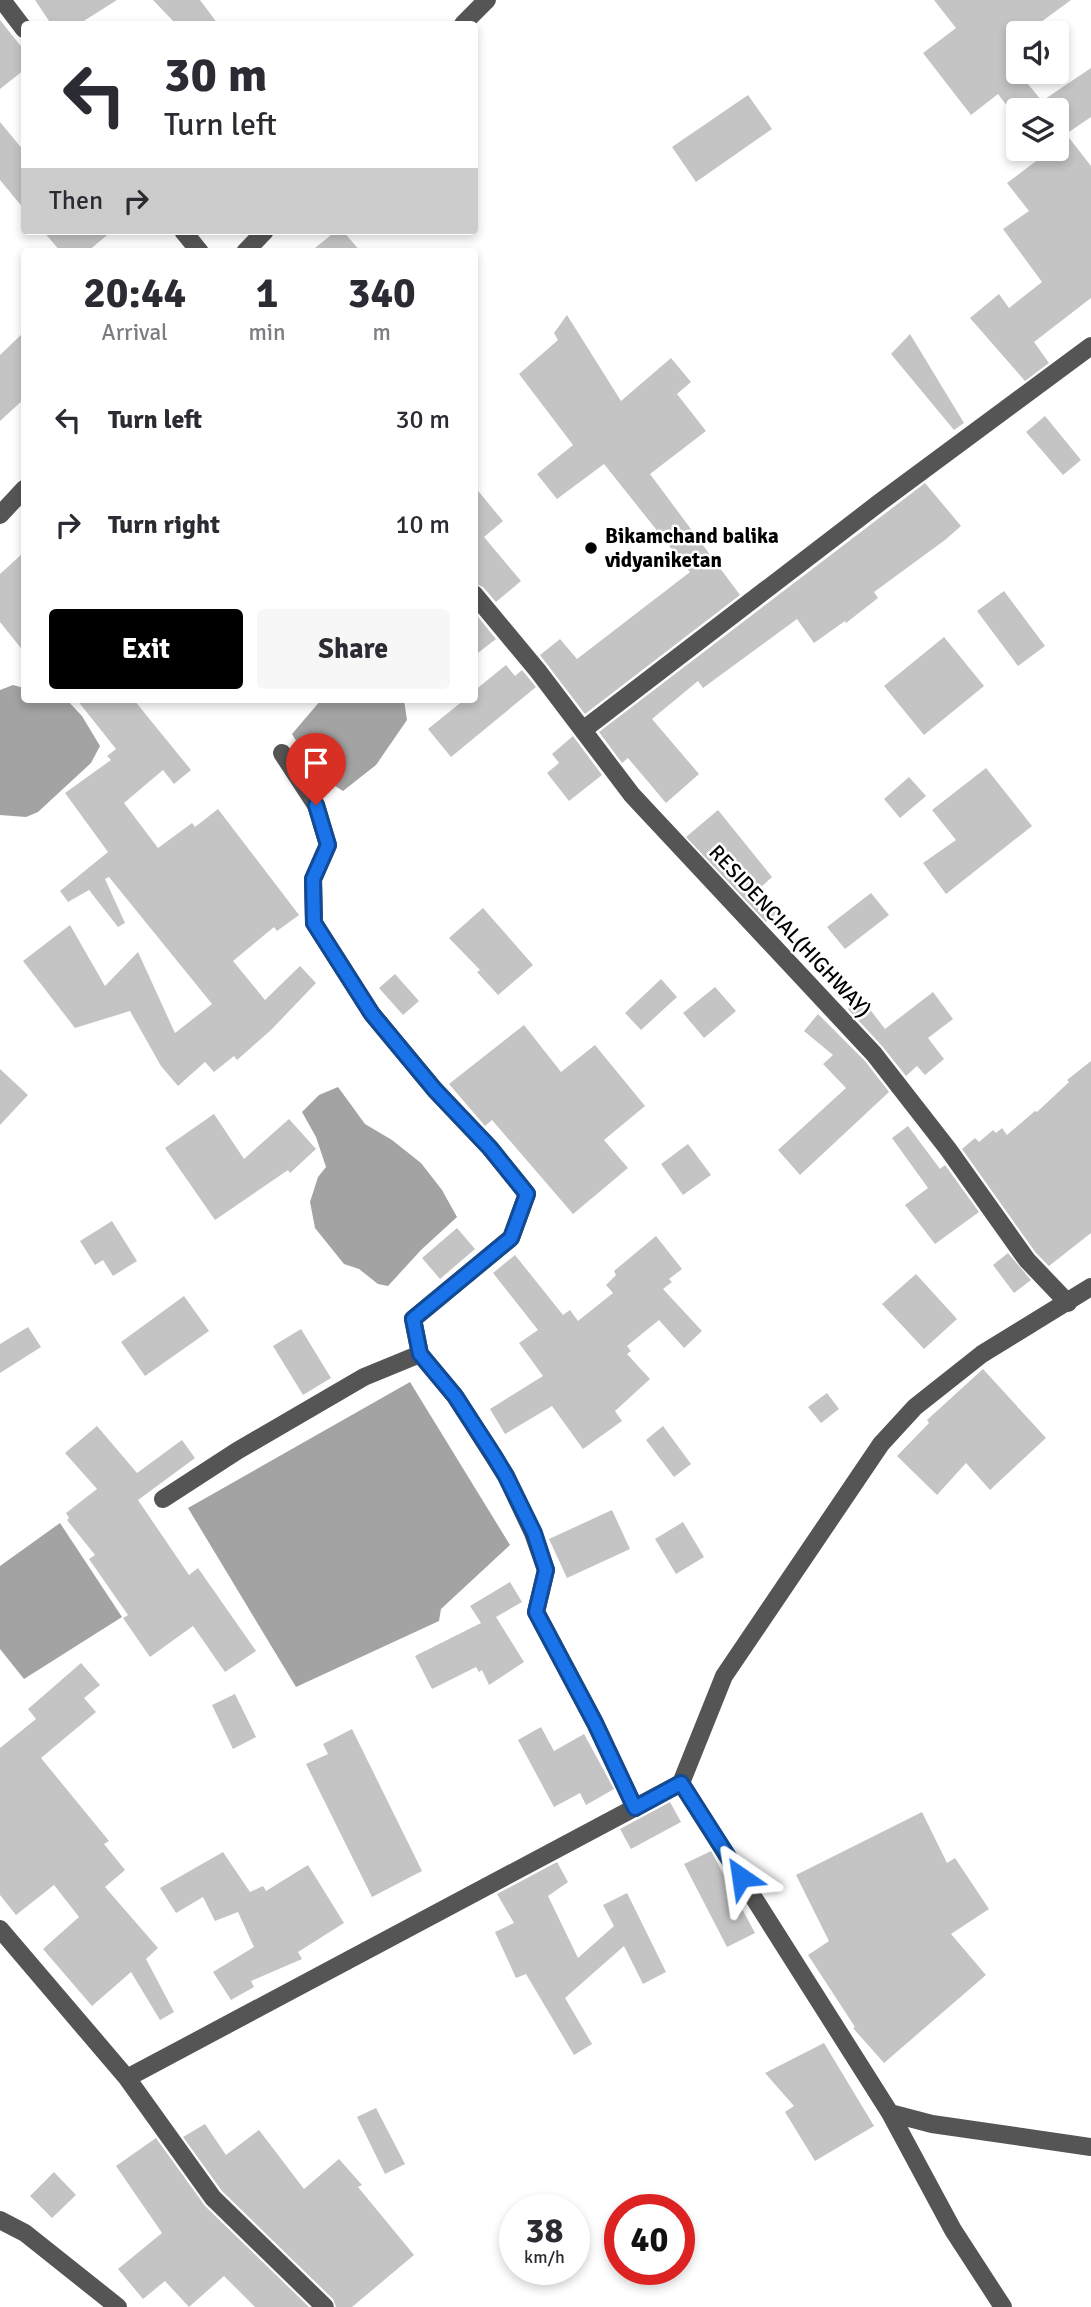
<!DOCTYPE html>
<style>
:root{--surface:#fff;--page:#f7f7f7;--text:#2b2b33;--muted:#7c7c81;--accent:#000}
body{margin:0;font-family:Signika,sans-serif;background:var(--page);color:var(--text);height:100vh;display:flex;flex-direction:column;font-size:26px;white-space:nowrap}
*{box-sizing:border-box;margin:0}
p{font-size:23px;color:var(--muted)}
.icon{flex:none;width:38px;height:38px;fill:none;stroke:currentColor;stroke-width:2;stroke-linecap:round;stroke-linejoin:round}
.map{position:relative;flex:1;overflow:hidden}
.sheet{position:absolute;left:21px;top:248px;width:457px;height:455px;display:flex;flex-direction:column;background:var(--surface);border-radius:7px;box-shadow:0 4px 10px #0003}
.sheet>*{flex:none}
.guide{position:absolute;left:21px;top:21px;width:457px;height:214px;border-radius:7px;box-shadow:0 4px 10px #0003;background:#fff;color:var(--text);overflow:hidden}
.fabs{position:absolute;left:1006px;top:21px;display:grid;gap:14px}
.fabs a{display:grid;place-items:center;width:63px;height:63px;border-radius:7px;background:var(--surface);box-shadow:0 4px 10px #0003;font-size:35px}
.speed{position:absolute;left:499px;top:2194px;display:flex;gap:14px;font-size:35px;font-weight:700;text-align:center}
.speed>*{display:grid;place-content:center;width:91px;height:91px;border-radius:50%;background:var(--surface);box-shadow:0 4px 10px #0003;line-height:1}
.speed small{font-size:18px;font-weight:400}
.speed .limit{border:10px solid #d22;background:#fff;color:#111}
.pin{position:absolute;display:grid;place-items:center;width:60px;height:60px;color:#fff;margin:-72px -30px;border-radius:50% 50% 50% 0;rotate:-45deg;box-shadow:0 0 7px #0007}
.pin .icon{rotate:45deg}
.me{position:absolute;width:77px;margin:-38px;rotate:328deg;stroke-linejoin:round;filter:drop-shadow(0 0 5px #0008)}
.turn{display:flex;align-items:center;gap:24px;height:147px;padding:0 28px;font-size:32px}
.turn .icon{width:91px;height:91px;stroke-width:2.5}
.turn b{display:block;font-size:49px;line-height:60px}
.then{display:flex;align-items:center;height:66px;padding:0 28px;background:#0003;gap:14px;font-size:26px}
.eta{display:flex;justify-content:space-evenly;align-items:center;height:119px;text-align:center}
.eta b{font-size:42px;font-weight:800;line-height:49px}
.cta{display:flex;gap:14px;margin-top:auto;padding:14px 28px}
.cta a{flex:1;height:80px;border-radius:7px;background:var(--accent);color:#fff;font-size:28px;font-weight:800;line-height:80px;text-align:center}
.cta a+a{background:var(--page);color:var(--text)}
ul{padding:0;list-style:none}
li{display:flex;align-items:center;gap:21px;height:105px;padding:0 28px}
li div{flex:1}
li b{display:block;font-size:26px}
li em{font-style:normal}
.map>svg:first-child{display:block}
.water{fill:#a3a3a3}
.building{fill:#c4c4c4}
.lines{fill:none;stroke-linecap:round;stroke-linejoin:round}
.minor{stroke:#555;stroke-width:18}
.route-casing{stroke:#114b97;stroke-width:18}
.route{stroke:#1a73e8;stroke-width:12}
.poi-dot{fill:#000;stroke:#fff;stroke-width:2.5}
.labels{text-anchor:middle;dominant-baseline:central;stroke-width:5;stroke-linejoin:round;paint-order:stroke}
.poi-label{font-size:21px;font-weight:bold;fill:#000;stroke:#fff;text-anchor:start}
.street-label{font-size:21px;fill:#000;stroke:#fff}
</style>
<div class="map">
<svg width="1091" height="2307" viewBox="0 0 1091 2307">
<rect width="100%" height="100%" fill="#fff"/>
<path class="water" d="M 13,685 L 24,688 L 24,700 L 67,700 L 82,716 L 100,746 L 91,763 L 38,812 L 26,817 L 0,815 L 0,690 Z
M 321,700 L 404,700 L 407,720 L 376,765 L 343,791 L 316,774 L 292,734 Z
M 338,1087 L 365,1124 L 392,1140 L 421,1163 L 442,1190 L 457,1217 L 421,1250 L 388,1286 L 378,1284 L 359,1269 L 344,1264 L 315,1228 L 310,1202 L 318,1177 L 326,1167 L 316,1137 L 302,1112 L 319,1095 Z
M 410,1382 L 510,1545 L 441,1609 L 439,1621 L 296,1687 L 188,1508 Z
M 60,1523 L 122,1617 L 24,1679 L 0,1649 L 0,1566 Z"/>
<path class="building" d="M 35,0 L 117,0 L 79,24 L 51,24 Z
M 153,0 L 200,0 L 218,24 L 176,24 Z
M 934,0 L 1071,0 L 1026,33 L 1018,33 L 1018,72 L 1042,101 L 1091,68 L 1091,117 L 1066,134 L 1091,166 L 1091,298 L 1034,342 L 1049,363 L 1025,381 L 970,318 L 999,294 L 1009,308 L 1042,282 L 1003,229 L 1029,211 L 1007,183 L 1044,155 L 1039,149 L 1057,149 L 1057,110 L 1018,110 L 1018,121 L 998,94 L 971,115 L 923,53 L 956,28 Z
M 0,20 L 24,50 L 24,70 L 0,89 Z
M 748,95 L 772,129 L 696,182 L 672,147 Z
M 0,122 L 24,151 L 24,209 L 0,180 Z
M 43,231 L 112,231 L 87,252 L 61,252 Z
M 336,231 L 343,231 L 361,252 L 310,252 Z
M 567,315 L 621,401 L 671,358 L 691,382 L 677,394 L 706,431 L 650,474 L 740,595 L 585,714 L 540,655 L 560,639 L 577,659 L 690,572 L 604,464 L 557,499 L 537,474 L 573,445 L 519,374 L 558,340 L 554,333 Z
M 24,332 L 24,399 L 0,421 L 0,355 Z
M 910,334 L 964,423 L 954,430 L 891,354 Z
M 1045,416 L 1081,460 L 1063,475 L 1026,432 Z
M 925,483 L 961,526 L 945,540 L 874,592 L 878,598 L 846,623 L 845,621 L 814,643 L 797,619 L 703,688 L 698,681 L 652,719 L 699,774 L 666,803 L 628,758 L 622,763 L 599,732 Z
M 474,486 L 503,521 L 484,537 L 521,581 L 496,602 L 483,587 L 474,583 Z
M 24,552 L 24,652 L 0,622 L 0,574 Z
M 1004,591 L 1045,646 L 1018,666 L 977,611 Z
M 474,612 L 496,639 L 474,656 Z
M 944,637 L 984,686 L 924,735 L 884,686 Z
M 506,665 L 515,676 L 522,670 L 536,687 L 451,757 L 428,729 L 464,700 L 474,700 L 474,691 Z
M 77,700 L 134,700 L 191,770 L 174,784 L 163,770 L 124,803 L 158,848 L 192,823 L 195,827 L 218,809 L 299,915 L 277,931 L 274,927 L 233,961 L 265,1000 L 300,966 L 316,983 L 271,1030 L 237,1060 L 234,1056 L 214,1072 L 205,1062 L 178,1086 L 161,1066 L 130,1011 L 75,1028 L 23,961 L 70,925 L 105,986 L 138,952 L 175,1033 L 212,1004 L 109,877 L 105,879 L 125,923 L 118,927 L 89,890 L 68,902 L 60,891 L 108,852 L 65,793 L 111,760 L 107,756 L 116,749 Z
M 573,736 L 602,775 L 569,801 L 547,773 L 559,763 L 552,754 Z
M 986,768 L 1032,826 L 946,894 L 923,863 L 956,840 L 932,810 Z
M 909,777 L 926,796 L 900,818 L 884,799 Z
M 718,810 L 772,877 L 760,888 L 778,912 L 766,922 L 686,837 Z
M 871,893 L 889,915 L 845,949 L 827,927 Z
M 483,908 L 533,965 L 498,995 L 477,972 L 480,970 L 449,938 Z
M 395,974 L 419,1001 L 403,1015 L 379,988 Z
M 661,979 L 677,997 L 641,1030 L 625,1013 Z
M 715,987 L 736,1011 L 704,1038 L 683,1013 Z
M 933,992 L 953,1019 L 928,1038 L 944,1059 L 925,1075 L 917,1066 L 906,1076 L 882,1046 L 848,1009 L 862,999 L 885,1029 Z
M 818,1014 L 865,1061 L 889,1092 L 800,1175 L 778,1150 L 846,1088 L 823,1064 L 833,1055 L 804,1031 Z
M 524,1025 L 561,1072 L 595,1045 L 645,1106 L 604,1140 L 628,1168 L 573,1214 L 492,1120 L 485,1126 L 449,1084 Z
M 1091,1061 L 1091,1233 L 1049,1266 L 1036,1253 L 962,1149 L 975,1138 L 979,1142 L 993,1130 L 996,1133 L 1002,1128 L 1007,1135 L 1035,1111 L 1037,1112 L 1069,1082 L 1067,1080 Z
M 0,1069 L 28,1095 L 0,1125 Z
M 214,1114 L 244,1159 L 289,1119 L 316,1149 L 290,1173 L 288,1170 L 215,1220 L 165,1148 Z
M 908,1126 L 940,1169 L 945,1165 L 979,1212 L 935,1244 L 905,1205 L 928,1188 L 892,1138 Z
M 688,1144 L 711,1175 L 683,1195 L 661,1164 Z
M 112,1221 L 137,1261 L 113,1276 L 103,1260 L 95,1265 L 80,1241 Z
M 457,1228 L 475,1249 L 440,1279 L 422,1258 Z
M 656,1236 L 682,1269 L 669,1279 L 672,1282 L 663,1289 L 702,1331 L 684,1348 L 659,1320 L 627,1346 L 631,1351 L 627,1354 L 650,1379 L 615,1411 L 622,1421 L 583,1449 L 552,1406 L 505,1434 L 490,1409 L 543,1376 L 519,1343 L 538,1330 L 493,1273 L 515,1255 L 563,1315 L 570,1310 L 578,1321 L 613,1293 L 606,1285 L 616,1275 L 614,1271 Z
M 1008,1253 L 1031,1280 L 1014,1293 L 993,1265 Z
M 916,1274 L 957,1319 L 924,1349 L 882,1304 Z
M 184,1296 L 209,1331 L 145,1376 L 121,1342 Z
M 28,1327 L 41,1347 L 0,1373 L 0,1344 Z
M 301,1329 L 331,1378 L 303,1395 L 273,1346 Z
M 983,1369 L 1046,1438 L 990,1490 L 966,1463 L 937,1495 L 897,1456 L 929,1423 L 927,1420 Z
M 827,1393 L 839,1409 L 821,1423 L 808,1407 Z
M 97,1426 L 137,1473 L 182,1440 L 195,1458 L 138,1500 L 189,1575 L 198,1568 L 256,1651 L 225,1672 L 193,1626 L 150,1657 L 123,1618 L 128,1615 L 89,1559 L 95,1555 L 67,1520 L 69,1518 L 66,1513 L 97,1489 L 65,1453 Z
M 663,1426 L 691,1464 L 674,1477 L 646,1440 Z
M 612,1510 L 630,1549 L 567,1578 L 549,1539 Z
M 683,1522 L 704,1557 L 676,1574 L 655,1539 Z
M 510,1582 L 522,1602 L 496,1617 L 524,1662 L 489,1685 L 482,1670 L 479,1672 L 476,1667 L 432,1689 L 415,1656 L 481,1623 L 470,1606 Z
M 81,1663 L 100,1685 L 84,1698 L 96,1712 L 41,1758 L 109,1841 L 104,1844 L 125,1870 L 105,1887 L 158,1948 L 146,1959 L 174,2012 L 160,2020 L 131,1972 L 92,2006 L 43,1949 L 79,1917 L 54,1885 L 16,1915 L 0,1895 L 0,1748 L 36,1719 L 28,1709 Z
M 235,1694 L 256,1737 L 233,1749 L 212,1705 Z
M 541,1727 L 554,1751 L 584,1734 L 614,1789 L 586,1805 L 580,1793 L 554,1807 L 518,1740 Z
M 352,1729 L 422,1871 L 372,1897 L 306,1764 L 328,1754 L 323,1744 Z
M 670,1802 L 681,1822 L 631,1849 L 620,1829 Z
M 922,1812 L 947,1863 L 955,1858 L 989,1909 L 951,1934 L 986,1975 L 884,2063 L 853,2028 L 855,2027 L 808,1955 L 829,1941 L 796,1875 Z
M 711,1851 L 755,1933 L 727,1947 L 684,1864 Z
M 223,1852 L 250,1892 L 263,1886 L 266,1891 L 308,1865 L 344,1923 L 298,1952 L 302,1959 L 251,1981 L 254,1987 L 231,2000 L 213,1972 L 254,1947 L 238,1912 L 215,1921 L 203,1897 L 176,1913 L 160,1888 Z
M 557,1862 L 568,1882 L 548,1896 L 578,1958 L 614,1926 L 603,1905 L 627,1893 L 666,1972 L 643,1984 L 624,1946 L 565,1998 L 592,2044 L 574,2055 L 526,1974 L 516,1978 L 495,1932 L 514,1923 L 497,1894 Z
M 824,2043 L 874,2126 L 815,2161 L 785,2112 L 794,2106 L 765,2073 Z
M 376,2108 L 405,2164 L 385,2174 L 357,2117 Z
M 205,2124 L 226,2155 L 259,2130 L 304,2189 L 339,2159 L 362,2185 L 358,2187 L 414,2255 L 352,2307 L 336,2307 L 333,2299 L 222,2191 L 183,2137 Z
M 156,2138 L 205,2206 L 309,2307 L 255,2307 L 224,2276 L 189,2307 L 165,2281 L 143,2299 L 118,2269 L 162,2233 L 116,2166 Z
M 54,2172 L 76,2195 L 52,2218 L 30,2196 Z"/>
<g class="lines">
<path class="minor" d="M 2,0 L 24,29
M 463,24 L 487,0
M 183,231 L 200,252
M 245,252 L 265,231
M 0,515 L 24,489
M 474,594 L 538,671 L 632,795 L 874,1054 L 948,1149 L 1027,1260 L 1068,1303
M 583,730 L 879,503 L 1091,346
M 282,753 L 316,805 L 328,845 L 313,879 L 314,923 L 372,1014 L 435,1090 L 490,1148 L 527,1194 L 511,1238 L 413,1319 L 420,1354 L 455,1396 L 506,1476 L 533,1533 L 546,1570 L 536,1612 L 595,1723 L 635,1808
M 163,1499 L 237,1451 L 364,1377 L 420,1354
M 0,1929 L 127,2078 L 213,2198 L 325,2307
M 127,2078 L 681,1783
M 890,2113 L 932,2124 L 1091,2147
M 0,2220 L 25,2233 L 118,2307
M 1003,2307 L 953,2230 L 890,2113 L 681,1783 L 724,1676 L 881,1444 L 915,1407 L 982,1354 L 1091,1287"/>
</g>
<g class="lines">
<defs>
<path id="route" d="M 316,805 L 328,845 L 313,879 L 314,923 L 372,1014 L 435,1090 L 490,1148 L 527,1194 L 511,1238 L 413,1319 L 420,1354 L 455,1396 L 494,1456 L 506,1476 L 534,1533 L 546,1570 L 536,1612 L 595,1723 L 635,1808 L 681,1783 L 741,1877"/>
</defs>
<use href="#route" class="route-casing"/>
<use href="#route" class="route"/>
</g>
<circle class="poi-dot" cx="591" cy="548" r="7"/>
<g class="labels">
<g class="poi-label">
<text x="605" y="536">Bikamchand balika<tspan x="605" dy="24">vidyaniketan</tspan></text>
</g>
<g class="street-label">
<text transform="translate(790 931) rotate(47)">RESIDENCIAL(HIGHWAY)</text>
</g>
</g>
</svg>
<div class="fabs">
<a><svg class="icon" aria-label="sound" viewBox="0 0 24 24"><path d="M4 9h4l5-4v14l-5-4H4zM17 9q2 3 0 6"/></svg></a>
<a><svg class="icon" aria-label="layers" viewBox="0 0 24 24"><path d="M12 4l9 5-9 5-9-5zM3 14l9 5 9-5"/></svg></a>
</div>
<div class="speed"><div>38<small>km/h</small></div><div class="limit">40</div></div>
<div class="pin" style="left:316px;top:805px;background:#d93025"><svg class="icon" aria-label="arrive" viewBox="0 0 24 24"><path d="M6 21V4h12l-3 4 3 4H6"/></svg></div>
<svg class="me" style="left:741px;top:1877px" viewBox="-20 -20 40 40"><path d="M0-17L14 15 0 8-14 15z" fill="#1a73e8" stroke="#fff" stroke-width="4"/></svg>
<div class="guide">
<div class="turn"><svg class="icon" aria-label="left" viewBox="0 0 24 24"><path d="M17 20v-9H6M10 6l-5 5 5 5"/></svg><div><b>30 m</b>Turn left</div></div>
<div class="then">Then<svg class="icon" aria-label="right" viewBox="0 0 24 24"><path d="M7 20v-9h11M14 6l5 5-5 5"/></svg></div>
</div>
<section class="sheet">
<div class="eta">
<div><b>20:44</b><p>Arrival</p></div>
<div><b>1</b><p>min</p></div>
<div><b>340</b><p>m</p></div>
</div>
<ul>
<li><svg class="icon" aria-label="left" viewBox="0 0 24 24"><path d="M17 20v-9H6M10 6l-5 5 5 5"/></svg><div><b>Turn left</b></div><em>30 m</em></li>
<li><svg class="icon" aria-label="right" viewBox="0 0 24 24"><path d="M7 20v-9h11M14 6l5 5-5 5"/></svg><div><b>Turn right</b></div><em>10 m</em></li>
</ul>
<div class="cta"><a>Exit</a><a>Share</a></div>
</section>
</div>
